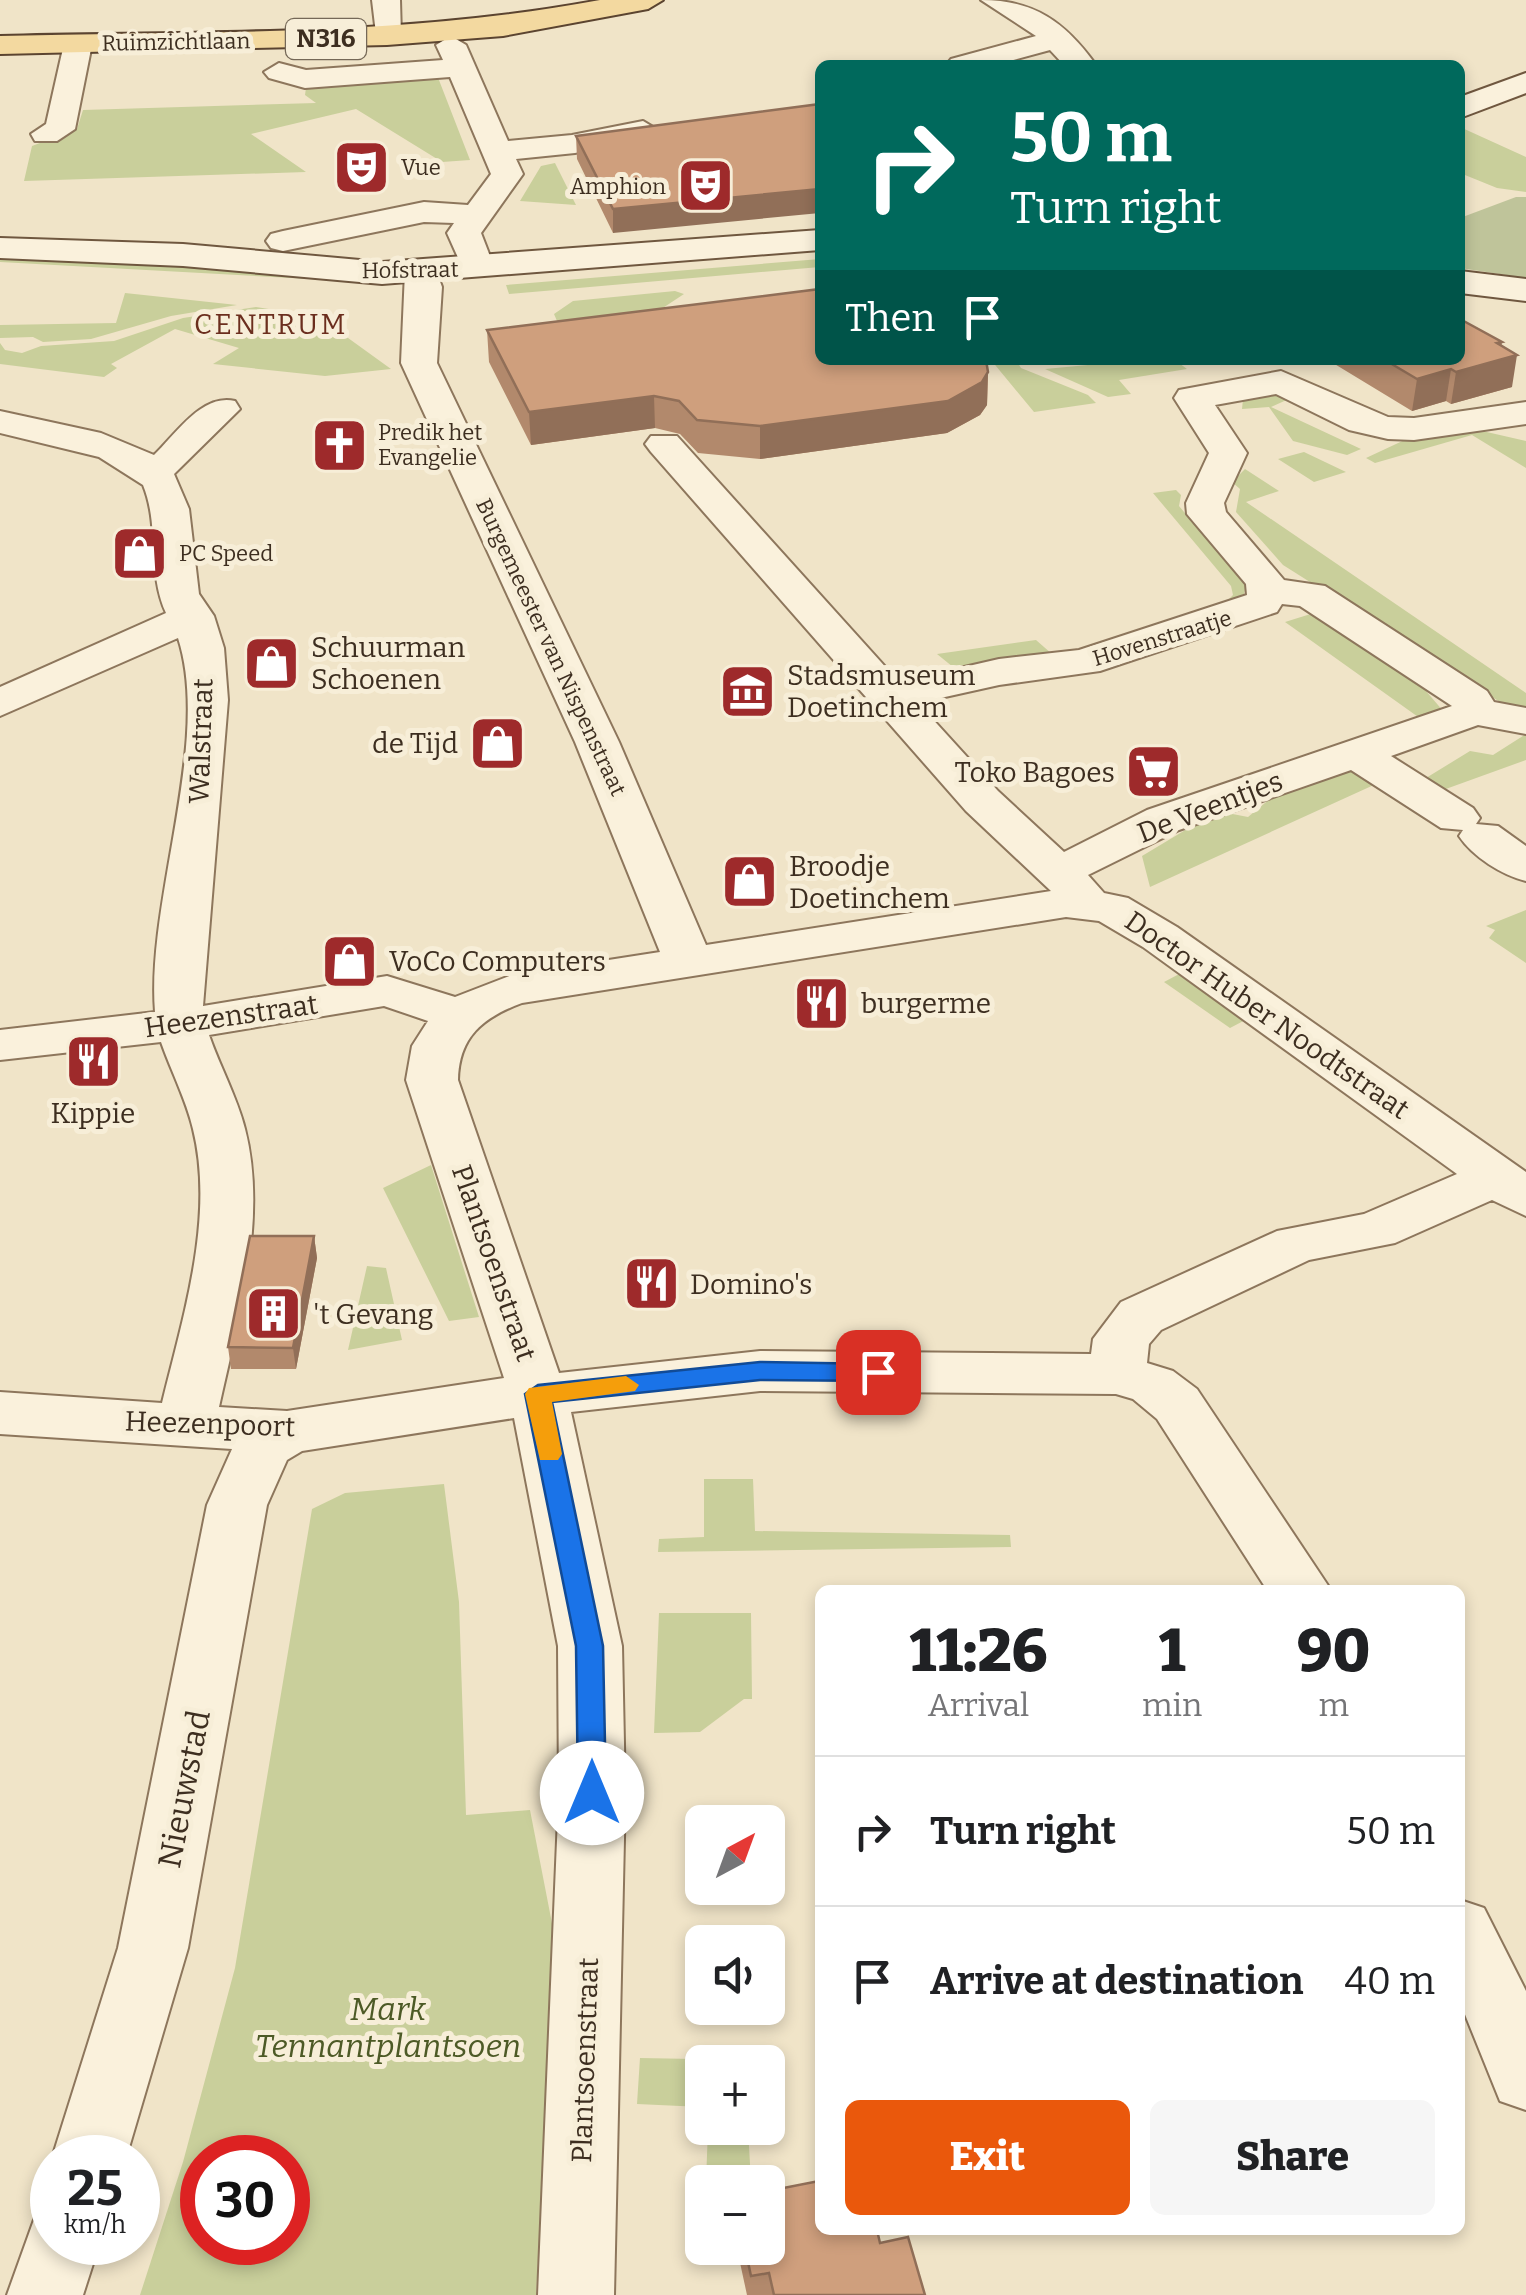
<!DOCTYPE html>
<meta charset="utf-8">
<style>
:root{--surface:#fff;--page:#f6f6f6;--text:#202124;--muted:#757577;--line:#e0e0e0;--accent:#ea580c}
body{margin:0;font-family:Bitter,serif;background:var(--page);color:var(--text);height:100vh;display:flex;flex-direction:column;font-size:38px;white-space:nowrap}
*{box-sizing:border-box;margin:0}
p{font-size:32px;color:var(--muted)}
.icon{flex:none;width:55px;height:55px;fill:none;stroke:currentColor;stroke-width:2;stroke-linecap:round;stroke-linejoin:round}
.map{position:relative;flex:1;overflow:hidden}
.side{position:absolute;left:815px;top:1585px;width:650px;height:650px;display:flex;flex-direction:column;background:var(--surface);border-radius:15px;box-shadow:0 5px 15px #0003}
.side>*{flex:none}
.hud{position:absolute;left:815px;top:60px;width:650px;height:305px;border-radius:15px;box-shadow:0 5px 15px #0003;background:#00695c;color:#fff;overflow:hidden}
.needle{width:65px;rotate:41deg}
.tools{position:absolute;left:685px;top:1805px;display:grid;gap:20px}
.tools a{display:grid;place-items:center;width:100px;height:100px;border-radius:15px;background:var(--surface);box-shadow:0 5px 15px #0003;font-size:50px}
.speed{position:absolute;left:30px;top:2135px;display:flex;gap:20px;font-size:50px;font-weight:700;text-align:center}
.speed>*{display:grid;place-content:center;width:130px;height:130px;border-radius:50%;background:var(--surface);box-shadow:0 5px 15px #0003;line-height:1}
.speed small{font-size:25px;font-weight:400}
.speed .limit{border:15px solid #d22;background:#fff;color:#111}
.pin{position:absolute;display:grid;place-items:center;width:85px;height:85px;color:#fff;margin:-42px;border-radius:20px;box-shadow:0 5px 15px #0006}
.me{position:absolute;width:110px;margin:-55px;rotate:0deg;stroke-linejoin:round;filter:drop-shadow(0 0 8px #0008)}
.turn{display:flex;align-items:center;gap:35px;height:210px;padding:0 30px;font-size:45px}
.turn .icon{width:130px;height:130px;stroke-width:2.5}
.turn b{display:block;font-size:70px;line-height:85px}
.then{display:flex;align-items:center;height:95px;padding:0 30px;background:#0003;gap:20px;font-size:38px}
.eta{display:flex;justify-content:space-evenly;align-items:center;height:170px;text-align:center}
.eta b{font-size:60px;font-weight:800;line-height:70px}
.action{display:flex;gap:20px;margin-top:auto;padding:20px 30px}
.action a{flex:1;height:115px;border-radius:15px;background:var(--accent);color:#fff;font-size:40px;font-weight:800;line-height:115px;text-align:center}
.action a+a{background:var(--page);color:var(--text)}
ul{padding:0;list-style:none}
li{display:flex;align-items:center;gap:30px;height:150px;padding:0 30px;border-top:2px solid var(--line)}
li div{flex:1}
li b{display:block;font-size:38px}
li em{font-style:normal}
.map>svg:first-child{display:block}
.green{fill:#c9cf9b;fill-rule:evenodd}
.cemetery{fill:#bfc49a}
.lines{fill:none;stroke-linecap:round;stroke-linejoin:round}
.street-casing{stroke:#8d765c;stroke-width:4}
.secondary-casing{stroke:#6f573f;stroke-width:4}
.primary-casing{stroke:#5b4430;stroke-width:4}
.street{fill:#faf1dc;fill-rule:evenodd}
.secondary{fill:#faf1dc;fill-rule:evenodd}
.primary{fill:#f3d9a0;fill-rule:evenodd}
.wall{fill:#b2896c}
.shaded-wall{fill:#916f58}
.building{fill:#cf9f7d;stroke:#916f58;stroke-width:2.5}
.route{fill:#1a73e8;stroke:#114b97;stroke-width:2.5}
.slow{fill:#f59e0b}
.labels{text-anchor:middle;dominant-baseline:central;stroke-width:10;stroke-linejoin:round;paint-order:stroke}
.far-street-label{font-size:22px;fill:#3d2e20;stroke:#f7eed8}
.far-poi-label{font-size:22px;fill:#3d2e20;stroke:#f7eed8;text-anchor:start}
.shield{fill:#f7eed8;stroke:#756857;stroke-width:2.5}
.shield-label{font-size:25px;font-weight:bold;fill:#3d2e20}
.far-quarter-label{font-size:28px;letter-spacing:2.5px;fill:#6b2e1e;stroke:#f7eed8}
.poi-label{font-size:28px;fill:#3d2e20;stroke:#f7eed8;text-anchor:start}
.street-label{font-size:28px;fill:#3d2e20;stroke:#f7eed8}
.near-street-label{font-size:32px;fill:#3d2e20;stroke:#f7eed8}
.near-park-label{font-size:32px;font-style:italic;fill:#4d5a26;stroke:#f7eed8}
</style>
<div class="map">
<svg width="1526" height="2295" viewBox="0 0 1526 2295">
<rect width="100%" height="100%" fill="#f0e4c8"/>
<path class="green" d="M 437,75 L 470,160 L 442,162 L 356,109 L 251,134 L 306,172 L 24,181 L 32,146 L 77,129 L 83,110 L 316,103 L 305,95 L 306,88 L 315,85 Z
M 1460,127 L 1526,157 L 1526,192 L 1497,188 L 1460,173 Z
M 555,163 L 576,205 L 520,201 L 541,166 Z
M 0,255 L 126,259 L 347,281 L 0,262 Z
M 820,259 L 820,267 L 544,291 L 509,294 L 506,285 Z
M 675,291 L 684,294 L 631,329 L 557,321 L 554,314 L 573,301 Z
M 125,293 L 237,305 L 171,316 L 91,339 L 43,342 L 33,337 L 0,338 L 0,325 L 116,323 Z
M 256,307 L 319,317 L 391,369 L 325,376 L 213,364 L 239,348 L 175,329 L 111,364 L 117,368 L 104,377 L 0,364 L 0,343 L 5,350 L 22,353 L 41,346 L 114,341 L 183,318 Z
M 991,360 L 1016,360 L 1021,368 L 1088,395 L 1096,403 L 1034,412 Z
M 1141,360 L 1175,360 L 1187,369 L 1119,380 L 1131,394 L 1108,397 L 1045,369 Z
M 1263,393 L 1291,398 L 1271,407 L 1361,449 L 1347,455 L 1293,441 L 1269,407 L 1242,409 L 1243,399 Z
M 1478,430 L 1526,441 L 1526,468 L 1472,435 L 1375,463 L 1366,458 L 1411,437 Z
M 1304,452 L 1346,472 L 1314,482 L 1278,459 Z
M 1245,469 L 1279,491 L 1246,502 L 1526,693 L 1526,712 L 1519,714 L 1283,565 L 1236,512 L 1240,489 L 1232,482 Z
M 1176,490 L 1181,495 L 1179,506 L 1246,586 L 1244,594 L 1226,602 L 1233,595 L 1231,586 L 1153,493 Z
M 1317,612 L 1401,662 L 1444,712 L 1421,719 L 1285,622 Z
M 1036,640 L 1052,654 L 953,667 L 937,654 Z
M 1526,734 L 1526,760 L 1443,790 L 1426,778 L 1470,751 L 1493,755 Z
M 1353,770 L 1376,784 L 1150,887 L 1142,856 L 1217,811 L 1248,817 L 1271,798 L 1264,792 Z
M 1526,910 L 1526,963 L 1489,938 L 1495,930 L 1486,926 Z
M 1183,972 L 1251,1017 L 1230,1028 L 1164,982 Z
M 431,1165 L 479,1317 L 449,1321 L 383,1188 Z
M 367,1266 L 386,1268 L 402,1340 L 348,1350 Z
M 704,1479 L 753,1479 L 755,1531 L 1010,1535 L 1011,1547 L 658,1552 L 659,1539 L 704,1537 Z
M 444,1484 L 459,1602 L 466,1815 L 530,1810 L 556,1944 L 536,2295 L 140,2295 L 183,2162 L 235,1968 L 312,1509 L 345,1493 ZM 202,2158 L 288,2158 L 288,2242 L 202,2242 Z
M 659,1613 L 751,1613 L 752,1699 L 744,1699 L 700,1732 L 654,1733 Z
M 640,2058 L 749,2060 L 749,2062 L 702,2062 L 702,2107 L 637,2104 Z
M 708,2128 L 748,2128 L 751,2182 L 706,2182 Z"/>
<path class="cemetery" d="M 1516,197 L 1526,197 L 1526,278 L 1460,268 L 1460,218 Z"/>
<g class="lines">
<defs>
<path id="street" d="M 372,0 L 400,0 L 401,36 L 397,42 L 377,42 Z
M 981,0 C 1034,0 1065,22 1096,65 L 1064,65 L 1050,50 L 995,65 L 946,65 L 951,59 L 1036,36 Z
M 78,35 L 92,44 L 75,129 L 57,141 L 35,141 L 31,134 L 46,124 L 64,44 Z
M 451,36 L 466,45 L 508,141 L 572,135 L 643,121 L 658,130 L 654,137 L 575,153 L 516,159 L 523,174 L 481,233 L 493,264 L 488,271 L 464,271 L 447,233 L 454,223 L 424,222 L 283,251 L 271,248 L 266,241 L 271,234 L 283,231 L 424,202 L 468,205 L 491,174 L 450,77 L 305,88 L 269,78 L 264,72 L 279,63 L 306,70 L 443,60 L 436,45 Z
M 422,262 L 434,265 L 442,287 L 437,363 L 619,742 L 706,945 L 1051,891 L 966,811 L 651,452 L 645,444 L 651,436 L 677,436 L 899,682 L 999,659 L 1079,650 L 1247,595 L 1246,584 L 1187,514 L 1186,503 L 1209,453 L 1174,398 L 1179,390 L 1281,371 L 1388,417 L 1414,418 L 1526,402 L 1526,424 L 1414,440 L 1388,439 L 1349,430 L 1276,394 L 1215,405 L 1247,453 L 1224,503 L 1226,512 L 1284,580 L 1325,586 L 1487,691 L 1494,702 L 1526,708 L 1526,734 L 1478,725 L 1391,756 L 1473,808 L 1480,818 L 1476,824 L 1498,826 L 1526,846 L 1526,881 C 1502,875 1473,857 1459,836 L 1463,830 L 1441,828 L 1351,770 L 1179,830 L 1088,875 L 1104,893 L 1128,898 L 1177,927 L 1526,1172 L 1526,1216 L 1492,1200 L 1395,1243 L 1309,1260 L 1161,1330 L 1149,1344 L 1147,1363 L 1173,1371 L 1197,1389 L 1331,1590 L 1267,1590 L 1157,1419 L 1133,1399 L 1116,1394 L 760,1391 L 571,1412 L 622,1646 L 625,1793 L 614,2295 L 538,2295 L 559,1793 L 558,1646 L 514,1418 L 302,1451 L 287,1460 L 267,1505 L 188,1948 L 126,2158 L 52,2158 L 118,1948 L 207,1505 L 232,1449 L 0,1434 L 0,1392 L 162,1403 C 183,1317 215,1217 193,1129 C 186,1099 171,1071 161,1042 L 0,1060 L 0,1030 L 155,1012 C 146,900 212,742 178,638 L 0,716 L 0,687 L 166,613 C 147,572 160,526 143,485 L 99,457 L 0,433 L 0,411 L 101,433 L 154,455 C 176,434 202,393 235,401 L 240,409 L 174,474 L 189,509 L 199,594 L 214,616 L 224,648 L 228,700 L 203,1006 L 387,976 L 455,997 L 512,975 L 660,952 L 575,742 L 401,363 L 405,272 L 410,265 ZM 1282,604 L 1300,606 L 1452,706 L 1147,810 L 1064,852 L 998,791 L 918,703 L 999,685 L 1100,671 L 1277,612 ZM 1066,917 L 1099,921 L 1143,947 L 1457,1174 L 1364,1214 L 1277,1231 L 1121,1302 L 1093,1339 L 1091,1354 L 760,1351 L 559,1373 L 458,1080 C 459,1037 482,1018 522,1003 ZM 384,1006 L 428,1021 L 412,1046 L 406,1080 L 504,1378 L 287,1411 L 219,1407 C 238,1320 268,1218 245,1129 C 237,1097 220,1067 209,1035 Z
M 1460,1900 L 1484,1908 L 1526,1991 L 1526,2110 L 1500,2101 L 1460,2002 Z
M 52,2210 L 52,2242 L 100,2242 L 83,2295 L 7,2295 L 35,2217 Z"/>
<path id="secondary" d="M 1526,73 L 1526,93 L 1460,118 L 1460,97 Z
M 820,230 L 820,250 L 382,284 L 183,266 L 0,258 L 0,238 L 183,244 L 382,262 Z
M 1460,271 L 1526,279 L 1526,301 L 1460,293 Z"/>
<path id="primary" d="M 600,0 L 663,0 L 648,9 L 503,36 L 387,45 L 0,54 L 0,36 C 201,31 403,37 600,0 Z"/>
</defs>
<use href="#street" class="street-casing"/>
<use href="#secondary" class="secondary-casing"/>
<use href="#primary" class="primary-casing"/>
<use href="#street" class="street"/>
<use href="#secondary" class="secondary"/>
<use href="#primary" class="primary"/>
</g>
<path class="wall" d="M 820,104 L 613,233 L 577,159 L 576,136 Z
M 487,330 L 988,372 L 987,405 L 980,415 L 947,433 L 760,459 L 698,453 L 680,434 L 655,428 L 531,445 L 489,362 Z
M 1501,346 L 1512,387 L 1451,404 L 1446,401 L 1412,411 L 1328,360 L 1460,360 Z
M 314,1236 L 317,1258 L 296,1369 L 231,1369 L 228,1347 Z
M 820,2230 L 880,2243 L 925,2295 L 747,2295 L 739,2258 L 739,2248 L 768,2248 Z"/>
<path class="shaded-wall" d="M 820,189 L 820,213 L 613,233 L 613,209 Z
M 1502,342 L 1499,360 L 1517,355 L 1512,387 L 1451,404 L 1456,372 L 1497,343 Z
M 1451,369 L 1446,401 L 1412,411 L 1417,379 Z
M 988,372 L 987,405 L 980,415 L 947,433 L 760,459 L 760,426 Z
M 654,396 L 655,428 L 531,445 L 529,412 Z
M 314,1236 L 317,1258 L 296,1369 L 293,1348 Z"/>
<path class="building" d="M 820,104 L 820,189 L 613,209 L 576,136 Z
M 820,289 L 820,360 L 986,360 L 988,372 L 982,382 L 948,401 L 760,426 L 697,420 L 679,401 L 654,396 L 529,412 L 487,330 Z
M 1460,319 L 1502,342 L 1497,343 L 1517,355 L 1456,372 L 1451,369 L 1417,379 L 1385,360 L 1460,360 Z
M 250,1236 L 314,1236 L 293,1348 L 228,1347 Z
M 819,2181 L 820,2230 L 877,2230 L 880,2243 L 908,2237 L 925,2295 L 774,2295 L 769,2273 L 751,2276 L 745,2248 L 768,2248 L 768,2191 Z"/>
<path class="route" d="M 760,1362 L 878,1364 L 890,1372 L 878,1381 L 760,1380 L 552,1402 L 603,1646 L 606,1793 L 602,1801 L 582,1801 L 578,1793 L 576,1646 L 525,1394 L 538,1385 Z"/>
<path class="slow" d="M 626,1376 L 639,1385 L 635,1391 L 552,1402 L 562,1454 L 558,1460 L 540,1460 L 525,1394 L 529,1388 Z"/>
<defs>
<symbol id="theatre-square" viewBox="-11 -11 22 22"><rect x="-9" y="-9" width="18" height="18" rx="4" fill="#9e2a2b" stroke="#f7eed8"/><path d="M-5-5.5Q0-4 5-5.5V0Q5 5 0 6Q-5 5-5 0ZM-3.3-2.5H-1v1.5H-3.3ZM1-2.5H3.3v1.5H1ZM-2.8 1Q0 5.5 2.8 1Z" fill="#fff"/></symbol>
<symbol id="church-square" viewBox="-11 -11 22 22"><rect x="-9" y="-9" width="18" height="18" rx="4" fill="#9e2a2b" stroke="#f7eed8"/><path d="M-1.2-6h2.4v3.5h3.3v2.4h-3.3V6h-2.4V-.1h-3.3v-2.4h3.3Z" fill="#fff"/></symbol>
<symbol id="shop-square" viewBox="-11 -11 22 22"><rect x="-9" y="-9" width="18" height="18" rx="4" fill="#9e2a2b" stroke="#f7eed8"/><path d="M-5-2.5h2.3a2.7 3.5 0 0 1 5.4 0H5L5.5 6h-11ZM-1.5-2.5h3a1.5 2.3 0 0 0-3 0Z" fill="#fff"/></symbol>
<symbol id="museum-square" viewBox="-11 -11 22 22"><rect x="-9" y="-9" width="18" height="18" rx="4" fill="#9e2a2b" stroke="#f7eed8"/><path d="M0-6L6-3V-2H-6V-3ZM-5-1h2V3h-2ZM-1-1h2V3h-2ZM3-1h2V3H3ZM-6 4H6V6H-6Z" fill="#fff"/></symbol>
<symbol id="supermarket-square" viewBox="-11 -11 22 22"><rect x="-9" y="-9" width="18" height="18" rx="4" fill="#9e2a2b" stroke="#f7eed8"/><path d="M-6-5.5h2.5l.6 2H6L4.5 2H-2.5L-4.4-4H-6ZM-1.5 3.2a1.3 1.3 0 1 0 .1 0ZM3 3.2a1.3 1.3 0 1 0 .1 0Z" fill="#fff"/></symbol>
<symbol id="restaurant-square" viewBox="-11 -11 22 22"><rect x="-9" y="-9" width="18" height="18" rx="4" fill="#9e2a2b" stroke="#f7eed8"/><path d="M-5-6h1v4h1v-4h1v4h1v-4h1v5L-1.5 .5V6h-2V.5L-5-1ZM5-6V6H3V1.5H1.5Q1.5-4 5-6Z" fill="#fff"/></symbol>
<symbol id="building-square" viewBox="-11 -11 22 22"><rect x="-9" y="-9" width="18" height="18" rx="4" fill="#9e2a2b" stroke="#f7eed8"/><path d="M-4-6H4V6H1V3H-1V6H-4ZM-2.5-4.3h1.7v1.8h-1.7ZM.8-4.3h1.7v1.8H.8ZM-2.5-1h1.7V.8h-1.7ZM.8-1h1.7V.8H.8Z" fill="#fff"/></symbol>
</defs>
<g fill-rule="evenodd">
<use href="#theatre-square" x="330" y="136" width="63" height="63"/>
<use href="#theatre-square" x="674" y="154" width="63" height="63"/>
<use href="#church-square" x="308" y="414" width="63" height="63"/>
<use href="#shop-square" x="108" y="522" width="63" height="63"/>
<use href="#shop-square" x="240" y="632" width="63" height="63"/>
<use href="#museum-square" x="716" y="660" width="63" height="63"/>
<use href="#shop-square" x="466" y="712" width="63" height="63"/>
<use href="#supermarket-square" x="1122" y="740" width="63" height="63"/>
<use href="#shop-square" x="718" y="850" width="63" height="63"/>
<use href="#shop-square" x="318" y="930" width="63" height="63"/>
<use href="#restaurant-square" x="790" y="972" width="63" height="63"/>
<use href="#restaurant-square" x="62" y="1030" width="63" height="63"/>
<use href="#restaurant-square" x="620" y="1252" width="63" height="63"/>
<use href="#building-square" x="242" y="1282" width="63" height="63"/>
</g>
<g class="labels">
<g class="far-street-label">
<text transform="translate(176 42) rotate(-1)">Ruimzichtlaan</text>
<text transform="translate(410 270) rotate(-1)">Hofstraat</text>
<text transform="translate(1162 638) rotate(-17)">Hovenstraatje</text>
<text transform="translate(551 647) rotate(65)">Burgemeester van Nispenstraat</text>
</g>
<g class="far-poi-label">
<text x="401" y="167">Vue</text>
<text x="666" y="186" text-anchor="end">Amphion</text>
<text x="378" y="432">Predik het<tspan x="378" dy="25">Evangelie</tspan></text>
<text x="179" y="553">PC Speed</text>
</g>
<rect class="shield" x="286" y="19" width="80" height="40" rx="8"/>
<g class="shield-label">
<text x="326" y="39">N316</text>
</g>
<g class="far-quarter-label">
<text x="271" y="324">CENTRUM</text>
</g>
<g class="poi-label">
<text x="311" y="647">Schuurman<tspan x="311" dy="32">Schoenen</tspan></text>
<text x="787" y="675">Stadsmuseum<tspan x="787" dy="32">Doetinchem</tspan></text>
<text x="458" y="743" text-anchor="end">de Tijd</text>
<text x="1115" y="772" text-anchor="end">Toko Bagoes</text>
<text x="789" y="866">Broodje<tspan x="789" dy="32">Doetinchem</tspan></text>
<text x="389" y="961">VoCo Computers</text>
<text x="861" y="1003">burgerme</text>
<text x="93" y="1113" text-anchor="middle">Kippie</text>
<text x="690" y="1284">Domino's</text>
<text x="313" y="1314">'t Gevang</text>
</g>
<g class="street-label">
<text transform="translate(201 741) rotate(-88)">Walstraat</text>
<text transform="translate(1210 807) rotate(-21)">De Veentjes</text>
<text transform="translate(1267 1015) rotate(35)">Doctor Huber Noodtstraat</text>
<text transform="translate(231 1016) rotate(-8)">Heezenstraat</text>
<text transform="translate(494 1263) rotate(71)">Plantsoenstraat</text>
<text transform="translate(210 1424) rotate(2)">Heezenpoort</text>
<text transform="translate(585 2060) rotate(-88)">Plantsoenstraat</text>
</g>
<g class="near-street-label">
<text transform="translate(184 1789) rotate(-79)">Nieuwstad</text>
</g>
<g class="near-park-label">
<text x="388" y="2009">Mark<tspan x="388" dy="37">Tennantplantsoen</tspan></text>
</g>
</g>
</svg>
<div class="tools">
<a><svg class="needle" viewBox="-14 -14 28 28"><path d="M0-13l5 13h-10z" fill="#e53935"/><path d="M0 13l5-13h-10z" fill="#757577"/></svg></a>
<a><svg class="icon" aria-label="sound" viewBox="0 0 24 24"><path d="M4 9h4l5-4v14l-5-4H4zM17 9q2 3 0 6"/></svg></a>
<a>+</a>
<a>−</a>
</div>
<div class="speed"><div>25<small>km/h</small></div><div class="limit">30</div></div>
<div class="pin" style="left:878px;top:1372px;background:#d93025"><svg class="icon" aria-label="arrive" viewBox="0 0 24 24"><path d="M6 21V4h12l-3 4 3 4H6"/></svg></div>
<svg class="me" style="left:592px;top:1793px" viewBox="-20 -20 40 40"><circle r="19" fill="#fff"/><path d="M0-13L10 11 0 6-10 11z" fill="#1a73e8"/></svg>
<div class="hud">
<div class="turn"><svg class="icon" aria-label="right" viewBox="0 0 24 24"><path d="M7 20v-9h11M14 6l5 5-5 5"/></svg><div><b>50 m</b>Turn right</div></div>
<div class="then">Then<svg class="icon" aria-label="arrive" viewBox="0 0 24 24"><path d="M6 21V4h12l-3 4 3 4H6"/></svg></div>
</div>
<section class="side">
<div class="eta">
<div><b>11:26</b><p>Arrival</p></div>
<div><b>1</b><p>min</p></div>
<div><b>90</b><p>m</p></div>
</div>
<ul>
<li><svg class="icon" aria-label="right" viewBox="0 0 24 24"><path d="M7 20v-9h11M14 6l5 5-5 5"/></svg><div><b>Turn right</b></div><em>50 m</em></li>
<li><svg class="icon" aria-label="arrive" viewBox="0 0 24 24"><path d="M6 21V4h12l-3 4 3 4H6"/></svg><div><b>Arrive at destination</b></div><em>40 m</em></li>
</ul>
<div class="action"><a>Exit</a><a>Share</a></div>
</section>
</div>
